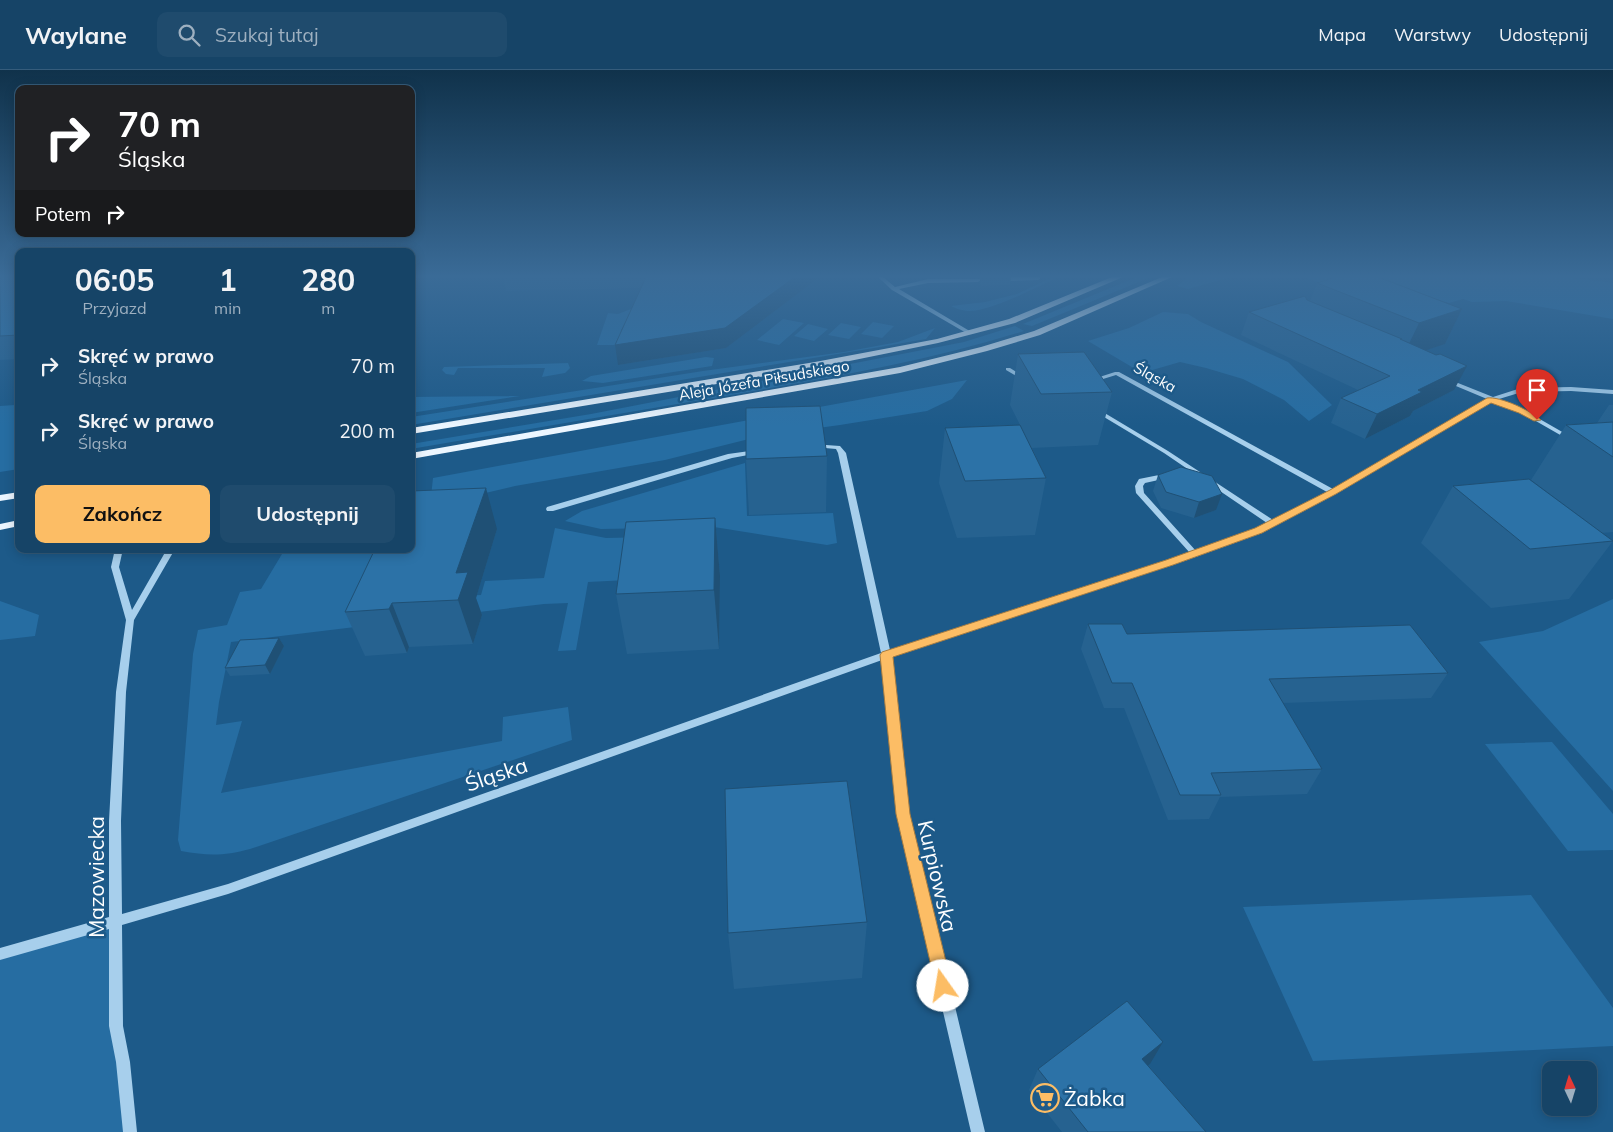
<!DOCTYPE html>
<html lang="pl">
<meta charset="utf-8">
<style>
:root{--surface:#164467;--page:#1f4b6d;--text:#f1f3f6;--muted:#9eb0c0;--line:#355c7b;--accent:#fcbd65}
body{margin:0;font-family:Mulish,sans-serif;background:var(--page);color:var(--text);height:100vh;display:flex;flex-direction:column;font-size:19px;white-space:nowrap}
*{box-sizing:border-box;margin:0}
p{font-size:16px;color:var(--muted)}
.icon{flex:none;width:28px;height:28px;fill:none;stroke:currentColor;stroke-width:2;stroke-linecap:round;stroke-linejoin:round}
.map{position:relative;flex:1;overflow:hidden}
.panel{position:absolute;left:15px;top:178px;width:400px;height:305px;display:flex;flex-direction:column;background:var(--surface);border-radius:10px;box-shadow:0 2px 12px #0003,0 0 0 1px var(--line)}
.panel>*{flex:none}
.top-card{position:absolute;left:15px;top:15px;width:400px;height:152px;border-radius:10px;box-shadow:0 2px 12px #0003,0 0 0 1px var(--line);background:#202124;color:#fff;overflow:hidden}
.needle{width:32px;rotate:356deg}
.tools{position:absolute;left:1542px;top:991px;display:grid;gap:10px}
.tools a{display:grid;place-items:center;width:55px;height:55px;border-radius:10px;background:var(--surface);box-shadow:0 2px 12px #0003,0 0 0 1px var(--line);font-size:25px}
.pin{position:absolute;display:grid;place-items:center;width:42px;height:42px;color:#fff;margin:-51px -21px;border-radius:50% 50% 50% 0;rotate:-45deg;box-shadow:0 0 5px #0007}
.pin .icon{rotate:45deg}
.me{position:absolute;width:55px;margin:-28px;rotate:347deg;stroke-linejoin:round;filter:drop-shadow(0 0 4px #0008)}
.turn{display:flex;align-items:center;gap:18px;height:105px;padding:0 20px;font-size:22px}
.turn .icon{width:65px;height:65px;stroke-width:2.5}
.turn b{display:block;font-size:35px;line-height:42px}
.then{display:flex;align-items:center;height:48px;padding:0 20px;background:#0003;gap:10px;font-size:19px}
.eta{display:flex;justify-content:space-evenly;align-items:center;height:85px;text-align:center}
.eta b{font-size:30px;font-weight:700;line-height:35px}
.action{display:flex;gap:10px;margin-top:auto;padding:10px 20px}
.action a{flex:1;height:58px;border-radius:10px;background:var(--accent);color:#111;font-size:20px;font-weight:700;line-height:58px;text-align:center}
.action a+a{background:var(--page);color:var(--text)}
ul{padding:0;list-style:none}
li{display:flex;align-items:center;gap:15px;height:65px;padding:0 20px}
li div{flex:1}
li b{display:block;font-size:19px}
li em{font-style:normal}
header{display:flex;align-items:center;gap:30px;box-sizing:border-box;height:70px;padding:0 25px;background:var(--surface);border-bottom:1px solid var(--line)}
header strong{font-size:24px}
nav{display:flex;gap:28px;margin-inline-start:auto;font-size:18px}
.search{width:350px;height:45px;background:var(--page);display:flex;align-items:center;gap:12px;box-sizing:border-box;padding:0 18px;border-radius:10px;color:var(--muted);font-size:19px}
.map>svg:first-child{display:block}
.green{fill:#266da2}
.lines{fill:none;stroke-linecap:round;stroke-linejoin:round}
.minor{fill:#a7cfec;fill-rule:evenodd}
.major{fill:#ecf6ff;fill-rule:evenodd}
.wall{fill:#266290}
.shaded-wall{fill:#1f5075}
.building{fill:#2c72a7;stroke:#1f5075}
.route{fill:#fcbd65;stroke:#a47b42}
.labels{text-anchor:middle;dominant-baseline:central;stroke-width:5;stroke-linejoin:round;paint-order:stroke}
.far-street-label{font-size:15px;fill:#fff;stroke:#1d5a89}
.near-street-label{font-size:21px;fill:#fff;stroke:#1d5a89}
.near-poi-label{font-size:21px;fill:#fff;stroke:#1d5a89;text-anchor:start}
</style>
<header>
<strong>Waylane</strong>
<div class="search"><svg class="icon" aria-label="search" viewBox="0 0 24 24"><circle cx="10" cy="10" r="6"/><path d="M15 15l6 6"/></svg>Szukaj tutaj</div>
<nav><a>Mapa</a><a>Warstwy</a><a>Udostępnij</a></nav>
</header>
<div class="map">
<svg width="1613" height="1062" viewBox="0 0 1613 1062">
<rect width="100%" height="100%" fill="#1d5a89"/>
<path class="green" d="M 1053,207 L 1059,207 C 1039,216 991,241 970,241 C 965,241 956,239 951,236 L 985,232 L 1017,224 Z
M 1137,207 L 1151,207 L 1032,256 L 1023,254 Z
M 1189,207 L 1231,207 L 1188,219 L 1177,216 Z
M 1305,207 L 1564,207 L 1613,213 L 1613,249 L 1506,231 L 1472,232 L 1463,229 L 1449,233 L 1430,228 L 1343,222 Z
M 668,237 L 632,240 L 621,260 L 622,266 L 615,275 L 597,275 L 608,243 L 618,244 L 631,239 Z
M 1163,242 L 1188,244 L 1201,252 L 1288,292 L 1332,335 L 1309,351 L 1284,330 L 1243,309 L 1206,298 L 1180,292 L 1142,303 L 1088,271 L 1129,258 Z
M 783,249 L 804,253 L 779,275 L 757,270 Z
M 873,252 L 894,256 L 882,268 L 861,264 Z
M 841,253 L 861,257 L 849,269 L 828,265 Z
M 808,254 L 828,259 L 814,271 L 794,266 Z
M 1015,256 L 1024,261 C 922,293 818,310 713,328 C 613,345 512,362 411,379 L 411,374 L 591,344 L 964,272 Z
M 935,258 L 926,269 L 880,277 L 411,355 L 411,347 L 703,301 L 844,282 L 898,272 Z
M 706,287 L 714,288 L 712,296 L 603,313 L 582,311 L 591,306 Z
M 568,293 L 570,298 L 565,303 L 542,307 L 545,298 L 458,298 L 454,305 L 446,304 L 442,300 L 444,297 Z
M 967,310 L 952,329 L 927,341 L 840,355 L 761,366 L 665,390 L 515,416 L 430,436 L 433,408 Z
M 520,326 L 411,343 L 411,327 Z
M 19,332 L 19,399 L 0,402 L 0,336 L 15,335 Z
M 745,393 L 747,446 L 833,443 L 837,473 L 827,475 L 714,457 L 601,459 L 565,451 L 582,441 Z
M 555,458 L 606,468 L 697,466 L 628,510 L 588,512 L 576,580 L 558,581 L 568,533 L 544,534 L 231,572 L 219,632 L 216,655 L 242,651 L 221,723 L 502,671 L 503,647 L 568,637 L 572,670 L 250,779 C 224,786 208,786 181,781 L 178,770 L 193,584 L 198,560 L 227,555 L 240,522 L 261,519 L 285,479 L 406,479 L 384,530 L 481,525 L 485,511 L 544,508 Z
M 1613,529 L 1613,721 L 1479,572 L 1543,561 Z
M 0,531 L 39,545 L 35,566 L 0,570 Z
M 1552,672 L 1613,744 L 1613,780 L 1568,781 L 1485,674 Z
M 1531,825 L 1613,938 L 1613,976 L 1313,991 L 1243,837 Z
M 116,852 L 130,1062 L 0,1062 L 0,884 Z"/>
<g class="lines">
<path class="minor" d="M 878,207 L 883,207 L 895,217 L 928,209 L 980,209 L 981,210 L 978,212 L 928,213 L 899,219 L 973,263 L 968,264 L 892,220 Z
M 1040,207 L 1040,209 L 1038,210 L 1006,211 L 1003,209 L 1006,207 Z
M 1006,298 L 1010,298 L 1028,309 L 1023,310 L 1006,300 Z
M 1115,302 L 1119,302 L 1333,419 L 1487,329 L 1444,311 L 1444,309 L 1448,309 L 1493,327 L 1521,318 L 1571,317 L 1613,320 L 1613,324 L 1571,321 L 1522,322 L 1499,329 L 1524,340 L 1571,367 L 1571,369 L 1569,370 L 1520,342 L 1492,331 L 1336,424 L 1262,463 L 1173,495 L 891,587 L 909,744 L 985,1062 L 971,1062 L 897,744 L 882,590 L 228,824 L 122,855 L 123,956 L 130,992 L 137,1062 L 123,1062 L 116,992 L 109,956 L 109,859 L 0,890 L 0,878 L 109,847 L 109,751 L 116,622 L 126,550 L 111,497 L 115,479 L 123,479 L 119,497 L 132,540 L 167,479 L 175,479 L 134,550 L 126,622 L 121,751 L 122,844 L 228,814 L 881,583 L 838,383 L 836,379 L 814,377 L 812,376 L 812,374 L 840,376 L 846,383 L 890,580 L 1190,483 L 1136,423 L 1135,416 L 1139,409 L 1169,403 L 1172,403 L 1172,407 L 1145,413 L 1143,416 L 1144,423 L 1196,481 L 1256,459 L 1267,453 L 1164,383 L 1094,341 L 1094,339 L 1098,339 L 1168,381 L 1273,450 L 1327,422 L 1116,305 L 1090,313 L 1087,311 Z
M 757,380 L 759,381 L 759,383 L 732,388 L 553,441 L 547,441 L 546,439 L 547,437 L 728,384 Z"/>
<path class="major" d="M 1112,207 L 1123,207 L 1015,253 L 938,273 L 815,298 L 411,364 L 411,358 L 815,292 L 937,269 L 1009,249 Z
M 1162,207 L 1172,207 L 1040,265 L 987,281 L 900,303 L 411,389 L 411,383 L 900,297 L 981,277 L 1034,261 Z
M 19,422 L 19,428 L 0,431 L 0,425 Z
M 19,450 L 19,456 L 0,460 L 0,454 Z"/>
</g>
<path class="wall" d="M 0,207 L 19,207 L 19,289 L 0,290 Z
M 503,207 L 817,207 L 817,209 L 726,278 L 618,295 L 641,218 L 506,221 Z
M 976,207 L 1011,207 L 1010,215 L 981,216 L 980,213 L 980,208 Z
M 1317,213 L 1462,239 L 1445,274 L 1425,280 L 1454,320 L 1413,341 L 1410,346 L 1365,369 L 1331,353 L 1341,328 L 1358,320 L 1241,265 L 1249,242 L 1307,230 L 1310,231 Z
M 1018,284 L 1112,322 L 1098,375 L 1032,378 L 1046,408 L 1035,465 L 957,468 L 939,413 L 945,358 L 1020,355 L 1010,335 Z
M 1609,335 L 1613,335 L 1613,462 L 1602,463 L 1613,471 L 1569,529 L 1491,538 L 1421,473 L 1453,416 L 1594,457 L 1531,410 L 1566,355 L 1597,353 Z
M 827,386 L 826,442 L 749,445 L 746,389 Z
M 1158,405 L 1216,440 L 1194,448 L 1161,438 L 1153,421 Z
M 715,448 L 720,506 L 719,579 L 627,584 L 616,524 Z
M 497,459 L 476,528 L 482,545 L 473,574 L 409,577 L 407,583 L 365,586 L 345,542 Z
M 1088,554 L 1127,564 L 1448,603 L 1431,628 L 1283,633 L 1322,699 L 1307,724 L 1220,727 L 1209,749 L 1168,750 L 1124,638 L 1104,638 L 1081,579 Z
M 279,568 L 284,576 L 270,604 L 230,606 L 225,598 Z
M 867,852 L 862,908 L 734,919 L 728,863 Z
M 1150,994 L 1148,995 L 1206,1062 L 1062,1062 L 1029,1020 L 1038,999 Z"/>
<path class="shaded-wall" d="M 411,207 L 421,207 L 411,222 Z
M 795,207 L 817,207 L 817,209 L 726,278 L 618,295 L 615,275 Z
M 1462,239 L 1445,274 L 1402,288 L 1419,253 Z
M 1467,296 L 1454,320 L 1413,341 L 1410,346 L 1365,369 L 1377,344 L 1418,320 Z
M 486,418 L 497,459 L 476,528 L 482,545 L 473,574 L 458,530 L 456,503 Z
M 1222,424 L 1216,440 L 1194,448 L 1199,432 Z
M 715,448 L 720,506 L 719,579 L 714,520 Z
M 392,533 L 409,577 L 407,583 L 389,539 Z
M 279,568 L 284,576 L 270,604 L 265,595 Z
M 1163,972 L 1150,994 L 1129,1010 L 1142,989 Z"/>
<path class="building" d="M 0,207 L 19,207 L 19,265 L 0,266 Z
M 646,207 L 795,207 L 725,258 L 615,275 Z
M 1336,207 L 1378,207 L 1462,239 L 1419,253 L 1317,213 Z
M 1305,226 L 1307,230 L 1402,269 L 1400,269 L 1436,285 L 1440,284 L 1467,296 L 1418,320 L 1422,322 L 1377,344 L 1341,328 L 1390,306 L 1249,242 Z
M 1084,282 L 1112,322 L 1041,324 L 1018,284 Z
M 820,336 L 827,386 L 746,389 L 746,338 Z
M 1613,352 L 1613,387 L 1566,355 Z
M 1020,355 L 1046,408 L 965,411 L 945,358 Z
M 1181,397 L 1212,406 L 1222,424 L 1199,432 L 1166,422 L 1158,405 Z
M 1529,409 L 1613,471 L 1530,479 L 1453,416 Z
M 486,418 L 456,503 L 468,502 L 458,530 L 392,533 L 389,539 L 345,542 L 375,479 L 411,479 L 411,421 Z
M 715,448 L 714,520 L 616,524 L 626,452 Z
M 1088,554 L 1122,554 L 1127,564 L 1410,555 L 1448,603 L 1269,609 L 1322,699 L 1211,703 L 1221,725 L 1180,725 L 1132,613 L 1112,613 Z
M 279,568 L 265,595 L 225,598 L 240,570 Z
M 847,711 L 867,852 L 728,863 L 725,719 Z
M 1127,931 L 1163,972 L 1142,989 L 1206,1062 L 1088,1062 L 1038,999 Z"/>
<linearGradient id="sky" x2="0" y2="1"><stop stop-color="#10324b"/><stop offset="0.58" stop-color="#3a6b97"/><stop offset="1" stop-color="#3a6b97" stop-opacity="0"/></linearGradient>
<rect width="1613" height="356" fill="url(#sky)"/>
<path class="route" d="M 1487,328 C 1500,326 1532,341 1541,350 L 1534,351 L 1519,343 L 1491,333 L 1336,424 L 1262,463 L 1173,495 L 893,587 L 910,744 L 952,916 L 949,922 L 943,924 L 937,922 L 896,744 L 880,585 L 882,582 L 1166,490 L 1255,458 L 1330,420 Z"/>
<defs>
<symbol id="supermarket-ring" viewBox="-11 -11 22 22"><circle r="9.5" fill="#1d5a89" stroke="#fcbd65" stroke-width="1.5"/><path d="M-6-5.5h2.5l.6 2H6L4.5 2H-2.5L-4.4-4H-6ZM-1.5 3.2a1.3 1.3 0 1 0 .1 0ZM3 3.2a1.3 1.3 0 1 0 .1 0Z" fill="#fcbd65"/></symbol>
</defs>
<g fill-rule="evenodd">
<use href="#supermarket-ring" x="1029" y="1012" width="32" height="32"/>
</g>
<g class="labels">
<g class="far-street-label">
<text transform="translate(1155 307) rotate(29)">Śląska</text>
<text transform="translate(764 310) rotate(-10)">Aleja Józefa Piłsudskiego</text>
</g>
<g class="near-street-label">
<text transform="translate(496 704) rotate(-19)">Śląska</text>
<text transform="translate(938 806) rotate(77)">Kurpiowska</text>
<text transform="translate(96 807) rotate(-90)">Mazowiecka</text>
</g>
<g class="near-poi-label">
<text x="1064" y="1028">Żabka</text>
</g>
</g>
</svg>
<div class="tools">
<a><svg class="needle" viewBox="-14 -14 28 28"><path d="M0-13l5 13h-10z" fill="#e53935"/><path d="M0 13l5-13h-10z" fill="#9eb0c0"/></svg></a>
</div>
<div class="pin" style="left:1537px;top:350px;background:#d93025"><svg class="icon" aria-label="arrive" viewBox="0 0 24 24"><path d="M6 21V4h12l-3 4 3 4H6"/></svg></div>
<svg class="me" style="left:943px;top:916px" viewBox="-20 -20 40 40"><circle r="19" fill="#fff"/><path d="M0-13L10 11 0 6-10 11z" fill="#fcbd65"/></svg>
<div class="top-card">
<div class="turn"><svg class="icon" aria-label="right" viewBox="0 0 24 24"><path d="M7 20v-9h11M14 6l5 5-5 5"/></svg><div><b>70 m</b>Śląska</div></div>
<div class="then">Potem<svg class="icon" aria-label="right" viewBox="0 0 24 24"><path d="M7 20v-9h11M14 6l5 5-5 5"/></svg></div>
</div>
<section class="panel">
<div class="eta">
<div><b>06:05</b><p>Przyjazd</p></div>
<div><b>1</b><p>min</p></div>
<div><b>280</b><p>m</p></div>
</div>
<ul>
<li><svg class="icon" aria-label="right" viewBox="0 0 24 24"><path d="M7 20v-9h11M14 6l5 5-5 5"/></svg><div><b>Skręć w prawo</b><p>Śląska</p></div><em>70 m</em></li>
<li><svg class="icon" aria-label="right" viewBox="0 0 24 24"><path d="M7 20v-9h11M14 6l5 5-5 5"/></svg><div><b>Skręć w prawo</b><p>Śląska</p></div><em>200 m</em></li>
</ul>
<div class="action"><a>Zakończ</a><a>Udostępnij</a></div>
</section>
</div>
